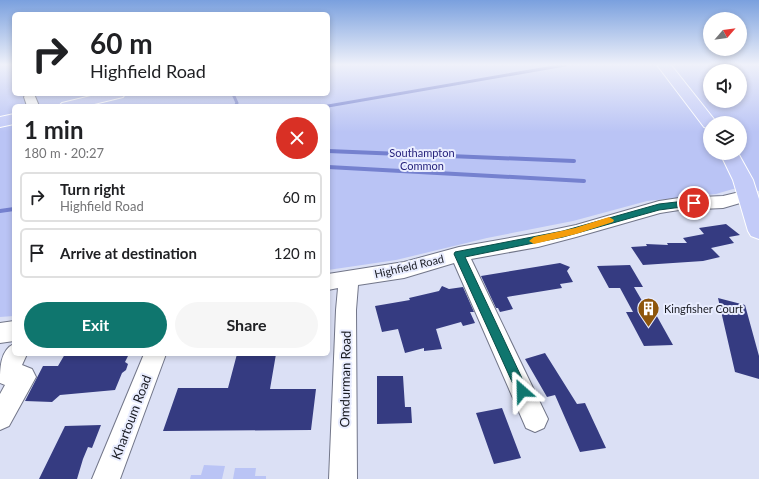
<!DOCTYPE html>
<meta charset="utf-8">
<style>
:root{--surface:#fff;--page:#f6f6f6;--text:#202124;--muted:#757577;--line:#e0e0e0;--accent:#0f766e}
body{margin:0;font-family:Lato,sans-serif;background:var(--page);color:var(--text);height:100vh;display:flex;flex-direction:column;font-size:15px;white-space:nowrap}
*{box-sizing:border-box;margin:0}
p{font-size:13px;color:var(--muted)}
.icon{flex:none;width:22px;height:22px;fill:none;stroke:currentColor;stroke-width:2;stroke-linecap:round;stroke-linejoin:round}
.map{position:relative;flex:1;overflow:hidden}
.sheet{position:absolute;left:12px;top:104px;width:318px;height:252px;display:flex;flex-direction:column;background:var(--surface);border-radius:6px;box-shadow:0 2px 6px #0003}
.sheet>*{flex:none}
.top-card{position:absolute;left:12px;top:12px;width:318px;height:84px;border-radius:6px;box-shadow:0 2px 6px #0003;background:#fff;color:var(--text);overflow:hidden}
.needle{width:26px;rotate:62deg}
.controls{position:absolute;left:703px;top:12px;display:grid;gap:8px}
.controls a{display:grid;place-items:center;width:44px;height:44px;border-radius:50%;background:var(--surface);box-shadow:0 2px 6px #0003;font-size:20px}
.pin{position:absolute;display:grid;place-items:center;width:34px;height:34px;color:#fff;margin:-17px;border:2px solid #fff;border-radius:50%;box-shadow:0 1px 4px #0007}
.me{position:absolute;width:44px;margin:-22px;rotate:335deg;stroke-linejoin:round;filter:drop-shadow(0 0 3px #0008)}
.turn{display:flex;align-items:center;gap:14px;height:84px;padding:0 12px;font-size:18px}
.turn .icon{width:52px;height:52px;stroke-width:2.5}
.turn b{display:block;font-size:28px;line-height:34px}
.round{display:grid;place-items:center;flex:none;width:42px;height:42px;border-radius:21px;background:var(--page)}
.headline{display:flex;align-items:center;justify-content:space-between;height:68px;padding:0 12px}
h1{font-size:24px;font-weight:700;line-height:30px}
.button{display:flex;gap:8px;margin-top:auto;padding:8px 12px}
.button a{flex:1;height:46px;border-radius:24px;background:var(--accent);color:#fff;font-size:16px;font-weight:700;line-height:46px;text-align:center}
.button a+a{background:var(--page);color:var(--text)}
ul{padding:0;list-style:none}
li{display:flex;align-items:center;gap:12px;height:50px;margin:0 8px 6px;padding:0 4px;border:2px solid var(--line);border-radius:6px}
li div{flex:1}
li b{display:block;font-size:15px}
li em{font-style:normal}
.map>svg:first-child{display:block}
.green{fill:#bac4f5;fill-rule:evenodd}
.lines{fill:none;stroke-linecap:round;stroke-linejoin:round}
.stream-far1{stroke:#7581cf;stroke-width:3}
.stream{stroke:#7581cf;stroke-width:4}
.building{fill:#353b81}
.minor-casing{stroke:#727689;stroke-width:2}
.major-casing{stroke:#fff;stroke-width:2}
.minor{fill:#fff;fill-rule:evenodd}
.major{fill:#c3cbf8;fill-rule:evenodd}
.route{fill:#0f766e;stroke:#0a4d48}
.slow{fill:#f59e0b}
.labels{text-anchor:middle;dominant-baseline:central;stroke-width:4;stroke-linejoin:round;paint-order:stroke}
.park-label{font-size:11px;fill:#221e79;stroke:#e9edff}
.street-label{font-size:11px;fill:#181a21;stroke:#e9edff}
.poi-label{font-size:11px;fill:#181a21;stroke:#e9edff;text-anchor:start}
.near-street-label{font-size:13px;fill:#181a21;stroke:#e9edff}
</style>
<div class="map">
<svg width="759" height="479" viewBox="0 0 759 479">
<rect width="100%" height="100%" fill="#dbe0f5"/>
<path class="green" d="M 0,65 L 14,65 L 14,94 L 328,94 L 328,65 L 759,65 L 759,191 L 733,189 L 716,194 L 647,201 L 573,221 L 487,238 L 396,260 L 328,270 L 328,106 L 14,106 L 14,316 L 0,317 ZM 710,71 L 740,71 L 740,101 L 710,101 ZM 710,123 L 740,123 L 740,153 L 710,153 Z
M 204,465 L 225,466 L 222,479 L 190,479 L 191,475 L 201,475 Z
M 235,468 L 256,468 L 255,476 L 266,476 L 266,479 L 233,479 Z"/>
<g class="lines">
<path class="stream-far1" d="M 233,94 L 237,103 L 235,106
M 328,106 L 565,65"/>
<path class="stream" d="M 328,151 L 574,161
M 328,167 L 584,181
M 0,211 L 14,209"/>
</g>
<path class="building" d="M 726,224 L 740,235 L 729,237 L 734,243 L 711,248 L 720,257 L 703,261 L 643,265 L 631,247 L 647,246 L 646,244 L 668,245 L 667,243 L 687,243 L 683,238 L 704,234 L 699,228 Z
M 560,263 L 570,267 L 567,271 L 573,282 L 560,284 L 562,288 L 507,297 L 513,309 L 500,312 L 498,308 L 496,308 L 481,276 Z
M 630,265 L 643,287 L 634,287 L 648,311 L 654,311 L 673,345 L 644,346 L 626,312 L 633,312 L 620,288 L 609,288 L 597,266 Z
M 442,286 L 449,289 L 463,287 L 474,312 L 470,312 L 475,323 L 463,326 L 461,322 L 436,329 L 442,349 L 424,351 L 424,348 L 405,353 L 398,329 L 382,332 L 375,306 L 410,300 L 409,298 L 439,291 Z
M 718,298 L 745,305 L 759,356 L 759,379 L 735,372 Z
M 545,353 L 577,404 L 585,403 L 606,448 L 580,452 L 555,395 L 547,397 L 525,359 Z
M 65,354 L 129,354 L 125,362 L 128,364 L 126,370 L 122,373 L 115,390 L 60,395 L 52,402 L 25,401 L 43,366 L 58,366 Z
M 237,354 L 276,354 L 270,389 L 316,389 L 311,430 L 163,431 L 178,388 L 228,388 Z
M 377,376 L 403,376 L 405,407 L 411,407 L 412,423 L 377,424 Z
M 502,408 L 521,458 L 494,464 L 476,413 Z
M 101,425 L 92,448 L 88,447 L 83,459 L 77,479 L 39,479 L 65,426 Z"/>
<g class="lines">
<defs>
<path id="minor" d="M 26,94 L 34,94 L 39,106 L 27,106 L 24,97 Z
M 748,190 L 754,191 L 756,195 L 754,199 L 723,208 L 679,210 L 660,213 L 576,237 L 538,247 L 471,259 L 548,419 L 544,428 L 535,432 L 526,428 L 454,263 L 404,278 L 358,285 L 356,310 L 357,479 L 329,479 L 336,310 L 338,288 L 328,290 L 328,274 L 404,262 L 459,247 L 538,233 L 576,225 L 659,201 L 679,198 L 723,196 Z
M 14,321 L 14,341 L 0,343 L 0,323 Z
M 14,344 L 14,354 L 27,354 L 22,365 L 32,369 L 36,377 L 9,426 L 0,430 L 0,394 L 5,385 L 0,383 C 0,369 0,350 14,344 Z
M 144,354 L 166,354 L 120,479 L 92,479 Z"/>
<path id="major" d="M 657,65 L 671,65 L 717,123 L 710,123 L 710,129 L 704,127 Z
M 99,94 L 125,94 L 123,97 L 86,106 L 59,106 L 62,103 Z
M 14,114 L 14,124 L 0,127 L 0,117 Z
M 720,153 L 738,153 L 753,180 L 759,199 L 759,239 L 751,236 L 748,231 L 733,180 Z"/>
</defs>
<use href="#minor" class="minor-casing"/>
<use href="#major" class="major-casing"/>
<use href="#minor" class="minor"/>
<use href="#major" class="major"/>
</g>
<linearGradient id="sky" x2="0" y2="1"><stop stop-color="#7aa0de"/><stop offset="0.49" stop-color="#eff1fa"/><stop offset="1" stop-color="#eff1fa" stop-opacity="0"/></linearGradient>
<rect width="759" height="132" fill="url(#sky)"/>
<path class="route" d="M 694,200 L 698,203 L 697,205 L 659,210 L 563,237 L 465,257 L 528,391 L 527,395 L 522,397 L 518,395 L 454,254 L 455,252 L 563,231 L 659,204 Z"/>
<path class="slow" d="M 609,217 L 614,220 L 613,222 L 576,234 L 534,244 L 529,241 L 534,237 L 575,228 Z"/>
<defs>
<symbol id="building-pin" viewBox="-11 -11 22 30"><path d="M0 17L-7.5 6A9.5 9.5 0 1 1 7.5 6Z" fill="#8e560c" stroke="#e9edff"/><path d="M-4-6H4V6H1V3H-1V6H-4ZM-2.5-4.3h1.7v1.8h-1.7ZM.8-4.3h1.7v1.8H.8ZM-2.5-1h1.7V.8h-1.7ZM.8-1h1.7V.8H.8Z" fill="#fff"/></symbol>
</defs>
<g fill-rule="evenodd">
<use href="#building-pin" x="636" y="296" width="25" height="34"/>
</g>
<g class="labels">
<g class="park-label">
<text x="422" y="152">Southampton<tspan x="422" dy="13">Common</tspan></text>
</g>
<g class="street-label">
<text transform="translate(409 266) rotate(-13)">Highfield Road</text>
</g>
<g class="poi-label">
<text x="664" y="308">Kingfisher Court</text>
</g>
<g class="near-street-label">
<text transform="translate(345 379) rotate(-89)">Omdurman Road</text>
<text transform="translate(131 417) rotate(-69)">Khartoum Road</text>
</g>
</g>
</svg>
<div class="controls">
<a><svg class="needle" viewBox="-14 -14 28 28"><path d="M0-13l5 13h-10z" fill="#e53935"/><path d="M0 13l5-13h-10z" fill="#757577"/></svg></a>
<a><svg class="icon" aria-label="sound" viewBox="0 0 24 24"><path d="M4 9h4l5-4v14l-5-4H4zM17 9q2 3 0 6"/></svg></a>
<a><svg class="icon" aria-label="layers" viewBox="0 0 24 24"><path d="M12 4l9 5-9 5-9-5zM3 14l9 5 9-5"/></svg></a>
</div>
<div class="pin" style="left:694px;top:203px;background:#d93025"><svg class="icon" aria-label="arrive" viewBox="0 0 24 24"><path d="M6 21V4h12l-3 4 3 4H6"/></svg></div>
<svg class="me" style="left:522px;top:391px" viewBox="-20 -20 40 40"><path d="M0-17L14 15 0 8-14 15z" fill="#0f766e" stroke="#fff" stroke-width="4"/></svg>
<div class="top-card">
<div class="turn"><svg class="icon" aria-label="right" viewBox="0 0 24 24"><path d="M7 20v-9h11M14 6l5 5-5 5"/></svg><div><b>60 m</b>Highfield Road</div></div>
</div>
<section class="sheet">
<div class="headline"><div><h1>1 min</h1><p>180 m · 20:27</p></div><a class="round" style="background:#d93025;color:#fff"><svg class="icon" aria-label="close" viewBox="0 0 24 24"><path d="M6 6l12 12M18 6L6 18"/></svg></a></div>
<ul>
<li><svg class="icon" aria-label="right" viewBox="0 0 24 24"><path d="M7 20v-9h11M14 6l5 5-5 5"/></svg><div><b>Turn right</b><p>Highfield Road</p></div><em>60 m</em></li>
<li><svg class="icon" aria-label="arrive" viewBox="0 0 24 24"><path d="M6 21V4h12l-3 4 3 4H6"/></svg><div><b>Arrive at destination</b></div><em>120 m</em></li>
</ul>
<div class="button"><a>Exit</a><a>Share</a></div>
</section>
</div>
